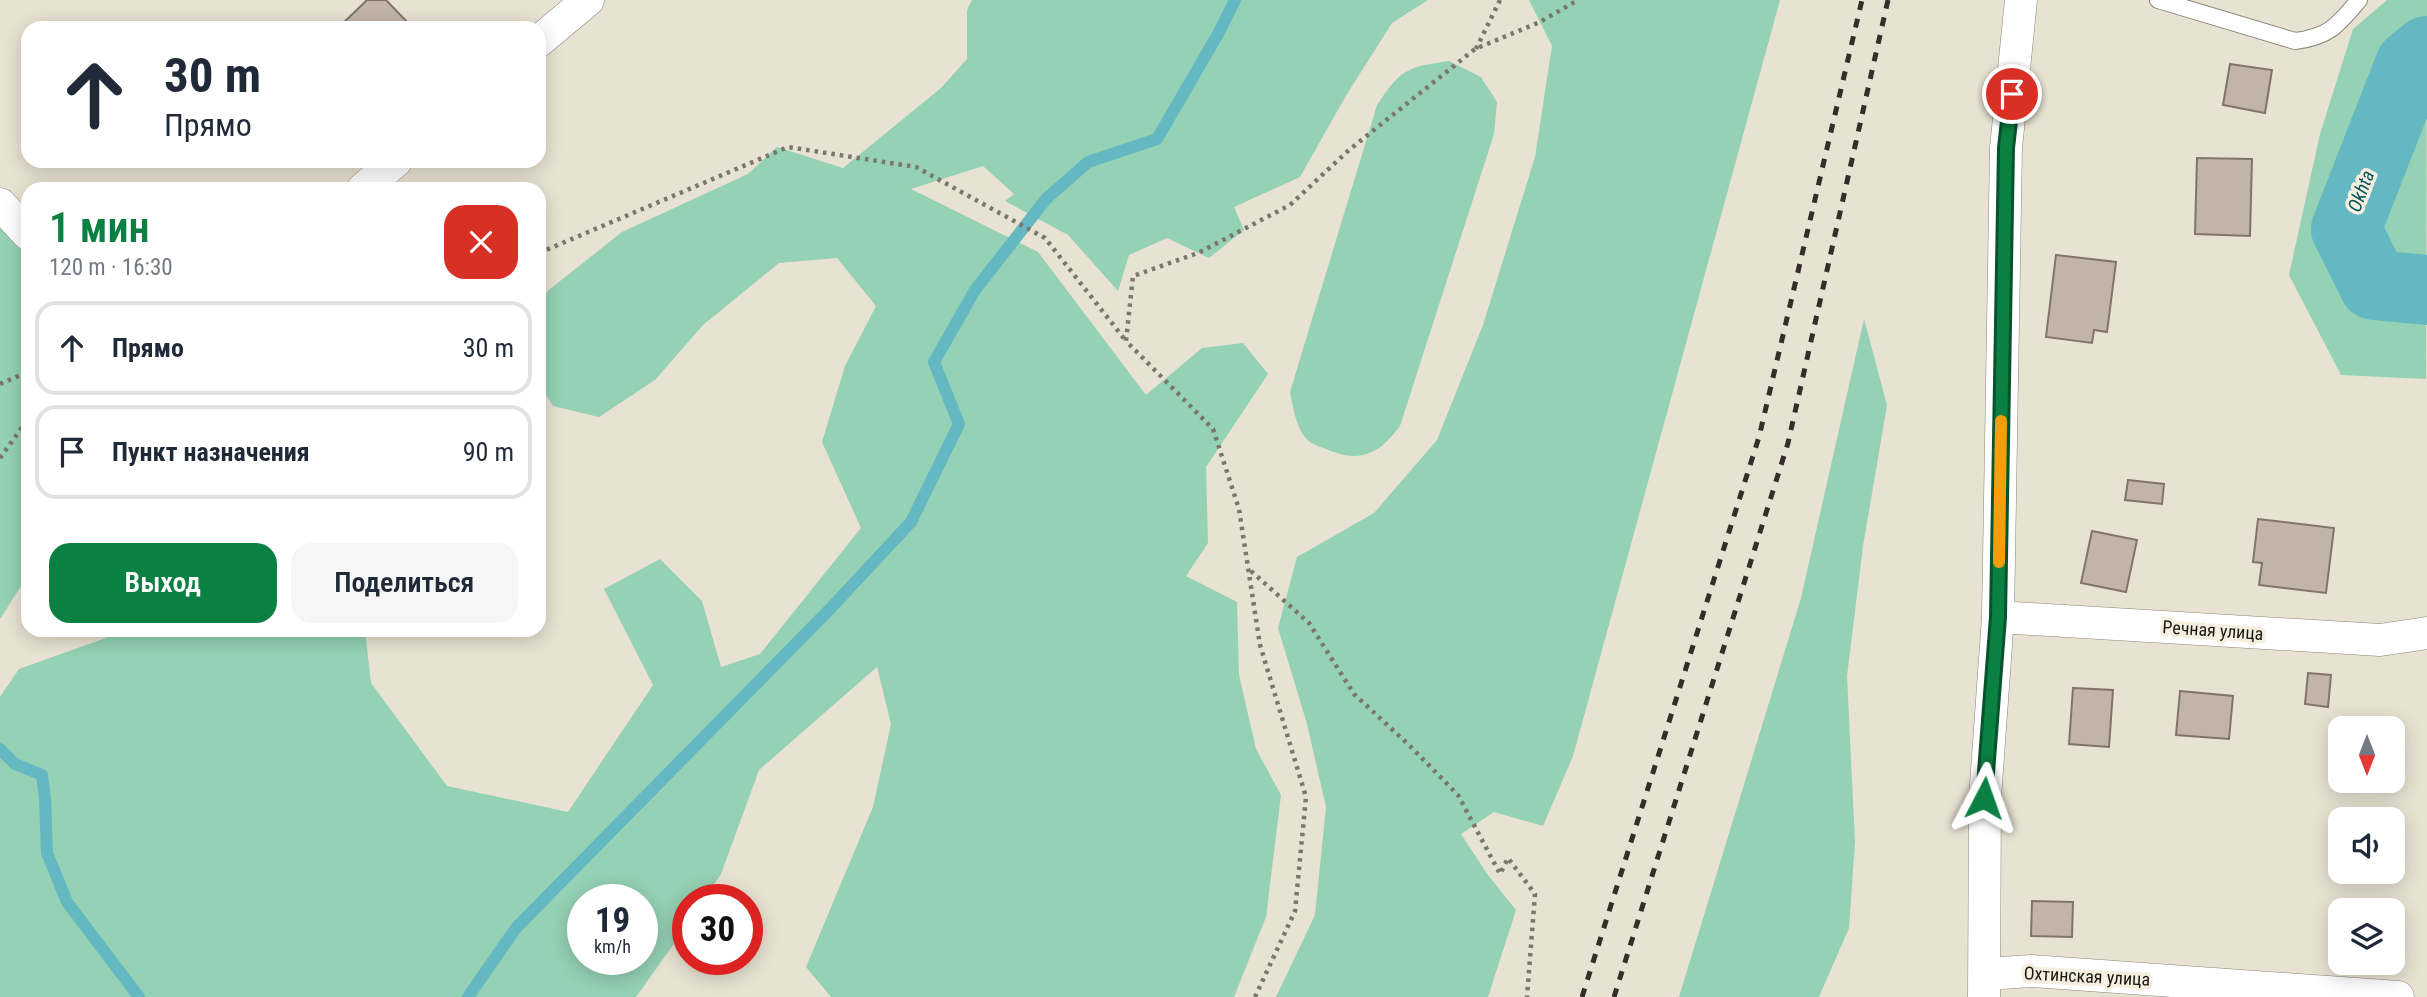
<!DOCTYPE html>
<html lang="ru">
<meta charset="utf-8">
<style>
:root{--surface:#fff;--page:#f6f6f7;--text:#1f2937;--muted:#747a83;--line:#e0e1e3;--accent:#0b8043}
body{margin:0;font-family:"Roboto Condensed",sans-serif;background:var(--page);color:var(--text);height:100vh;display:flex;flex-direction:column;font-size:26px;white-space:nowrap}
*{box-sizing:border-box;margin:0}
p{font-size:23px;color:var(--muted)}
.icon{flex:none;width:38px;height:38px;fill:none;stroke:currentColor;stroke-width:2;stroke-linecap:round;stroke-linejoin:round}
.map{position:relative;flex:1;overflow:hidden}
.sheet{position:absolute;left:21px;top:182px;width:525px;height:455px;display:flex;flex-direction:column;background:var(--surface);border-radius:21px;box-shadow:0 4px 18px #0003}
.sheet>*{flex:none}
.top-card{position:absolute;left:21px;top:21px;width:525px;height:147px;border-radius:21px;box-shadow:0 4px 18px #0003;background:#fff;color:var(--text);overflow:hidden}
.needle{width:46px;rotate:180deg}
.fabs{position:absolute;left:2328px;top:716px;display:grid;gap:14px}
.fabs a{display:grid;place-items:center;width:77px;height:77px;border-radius:14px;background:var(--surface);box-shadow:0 4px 18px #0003;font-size:35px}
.speed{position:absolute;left:567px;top:884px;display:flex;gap:14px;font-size:35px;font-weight:700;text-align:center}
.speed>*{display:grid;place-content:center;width:91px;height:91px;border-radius:50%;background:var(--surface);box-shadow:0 4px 18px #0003;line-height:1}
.speed small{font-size:18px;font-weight:400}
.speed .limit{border:10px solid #d22;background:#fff;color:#111}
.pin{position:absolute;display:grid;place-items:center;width:60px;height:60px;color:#fff;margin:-30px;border:4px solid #fff;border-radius:50%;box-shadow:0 2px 7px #0007}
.me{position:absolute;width:77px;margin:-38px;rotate:4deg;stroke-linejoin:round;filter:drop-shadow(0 0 5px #0008)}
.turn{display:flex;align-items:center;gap:24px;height:147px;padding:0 28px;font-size:32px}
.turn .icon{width:91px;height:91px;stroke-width:2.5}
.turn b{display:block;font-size:49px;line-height:60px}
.round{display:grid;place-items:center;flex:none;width:74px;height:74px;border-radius:21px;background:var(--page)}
.overview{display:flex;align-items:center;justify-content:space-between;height:119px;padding:0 28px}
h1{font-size:42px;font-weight:600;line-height:52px;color:var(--accent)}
.action{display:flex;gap:14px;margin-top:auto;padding:14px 28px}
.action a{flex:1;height:80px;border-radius:21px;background:var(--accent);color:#fff;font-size:28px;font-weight:600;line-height:80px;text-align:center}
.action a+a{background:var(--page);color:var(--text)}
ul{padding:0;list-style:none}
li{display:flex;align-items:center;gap:21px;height:94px;margin:0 14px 10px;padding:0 14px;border:4px solid var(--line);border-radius:21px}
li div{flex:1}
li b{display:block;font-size:26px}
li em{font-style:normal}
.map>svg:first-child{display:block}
.green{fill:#95d1b4;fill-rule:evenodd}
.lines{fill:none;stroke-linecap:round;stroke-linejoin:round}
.stream{stroke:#64b8c1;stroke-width:12}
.river{stroke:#64b8c1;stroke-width:70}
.building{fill:#c3b4aa;stroke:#82746b;stroke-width:2}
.lane-casing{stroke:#8b8577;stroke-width:18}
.street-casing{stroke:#8b8577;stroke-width:33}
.path{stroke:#7b776d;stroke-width:4.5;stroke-dasharray:3.5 5;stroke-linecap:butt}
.lane{stroke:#fff;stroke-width:16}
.street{stroke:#fff;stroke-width:32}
.rail{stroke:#322f29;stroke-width:5;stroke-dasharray:9 9;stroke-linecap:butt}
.route-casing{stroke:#07532c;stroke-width:18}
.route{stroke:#0b8043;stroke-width:12}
.slow{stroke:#f59e0b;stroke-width:12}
.labels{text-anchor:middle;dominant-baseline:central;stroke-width:7;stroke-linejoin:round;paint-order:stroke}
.street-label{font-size:18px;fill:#1a1712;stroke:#f6efdf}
.water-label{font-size:19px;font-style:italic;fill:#05545a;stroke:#f6efdf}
</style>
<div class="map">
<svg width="2427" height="997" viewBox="0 0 2427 997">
<rect width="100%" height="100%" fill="#e8e2d2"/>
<path class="green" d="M 972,0 L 1428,0 L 1392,23 L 1347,94 L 1300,177 L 1234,207 L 1244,230 L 1209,258 L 1167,238 L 1129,255 L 1118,291 L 1068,235 L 1005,201 L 1014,194 L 983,166 L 911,189 L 1038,252 L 1146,395 L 1202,348 L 1243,343 L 1268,374 L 1206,467 L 1208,543 L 1186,576 L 1237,602 L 1239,675 L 1256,749 L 1281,795 L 1266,917 L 1234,997 L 831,997 L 806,967 L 873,807 L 891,724 L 877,667 L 759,770 L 721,874 L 704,899 L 688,900 L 688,924 L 636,997 L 0,997 L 0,697 L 19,669 L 128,630 L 365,630 L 371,683 L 447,786 L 568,812 L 653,685 L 604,589 L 660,559 L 702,601 L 721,667 L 760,654 L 861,528 L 822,442 L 845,366 L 876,306 L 837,258 L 779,263 L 703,325 L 655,380 L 599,417 L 553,406 L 539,384 L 539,302 L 550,289 L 622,232 L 748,174 L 777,147 L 843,168 L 941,88 L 967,59 L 967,10 ZM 583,900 L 642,900 L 642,959 L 583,959 Z
M 1529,0 L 1780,0 L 1573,756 L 1543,826 L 1494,812 L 1461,834 L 1488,875 L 1516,910 L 1488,997 L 1276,997 L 1315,915 L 1326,807 L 1307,724 L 1278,628 L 1297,557 L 1374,513 L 1437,440 L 1483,325 L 1535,157 L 1552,46 Z
M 2387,0 L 2427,0 L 2426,379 L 2341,375 L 2289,275 L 2320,134 L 2353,29 Z
M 1449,61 L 1481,77 L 1497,102 L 1494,134 L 1400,426 C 1379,454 1360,464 1326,449 C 1321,447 1314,445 1310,442 C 1297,432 1293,408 1290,392 L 1377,105 C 1401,69 1407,67 1449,61 Z
M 0,210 L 14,221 L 28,269 L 28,575 L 0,619 Z
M 1864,319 L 1887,405 L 1863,546 L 1847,676 L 1855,842 L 1849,928 L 1819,997 L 1679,997 L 1801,598 Z"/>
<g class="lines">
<path class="stream" d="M 0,749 L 15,764 L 42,775 L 45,799 L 47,853 L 67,902 L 139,997
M 468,997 L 516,928 L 829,610 L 911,522 L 959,424 L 934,362 L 975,290 L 1046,199 L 1088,162 L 1157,139 L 1218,34 L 1235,0"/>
<path class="river" d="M 2427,51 L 2410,65 L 2346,229 L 2374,285 L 2427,290"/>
</g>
<path class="building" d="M 367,0 L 386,0 L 413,28 L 338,28 Z
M 2230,64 L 2272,70 L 2265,113 L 2223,105 Z
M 2197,158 L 2252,159 L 2250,236 L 2195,234 Z
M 2056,255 L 2116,262 L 2107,332 L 2094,330 L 2092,343 L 2046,337 Z
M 2128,480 L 2164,484 L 2162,504 L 2125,500 Z
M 2258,519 L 2334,528 L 2326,593 L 2259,585 L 2262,563 L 2253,562 Z
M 2092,531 L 2137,540 L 2126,592 L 2081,583 Z
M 2308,673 L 2331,675 L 2328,707 L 2305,704 Z
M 2073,688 L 2113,690 L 2109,747 L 2069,744 Z
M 2180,691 L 2233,696 L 2229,739 L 2176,735 Z
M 2032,901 L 2073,902 L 2072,937 L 2031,936 Z"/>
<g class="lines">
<defs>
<path id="lane" d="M 2158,0 L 2295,41 C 2329,37 2338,25 2359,0"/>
<path id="street" d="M 539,41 L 588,0
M 363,189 L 396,161
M 0,204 L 28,234
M 1998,617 L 2380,640 L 2427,633
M 1986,974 L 2031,971 L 2398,997
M 1984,997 L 1985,798 L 1998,617 L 2006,148 L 2021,0"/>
</defs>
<use href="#lane" class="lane-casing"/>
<use href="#street" class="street-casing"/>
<path class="path" d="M 1476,49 L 1500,0
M 539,253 L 788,147 L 916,167 L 1045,238 L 1126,341
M 0,384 L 28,372
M 0,458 L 28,419
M 1251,571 L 1309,623 L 1354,694 L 1410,746 L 1458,795 L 1500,874 L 1508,858 L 1535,894 L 1527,997
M 1255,997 L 1295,911 L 1306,797 L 1260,645 L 1239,509 L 1213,429 L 1126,341 L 1133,276 L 1198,253 L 1290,205 L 1349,150 L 1475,49 L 1540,22 L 1578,0"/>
<use href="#lane" class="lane"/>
<use href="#street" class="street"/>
<path class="rail" d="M 1582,997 L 1759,437 L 1862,0
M 1614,997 L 1788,443 L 1888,0"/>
</g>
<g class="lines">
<defs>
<path id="route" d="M 1984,798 L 1998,617 L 2006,148 L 2012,94"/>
</defs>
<use href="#route" class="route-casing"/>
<use href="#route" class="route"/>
<path class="slow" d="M 1999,562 L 2001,421"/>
</g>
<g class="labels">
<g class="street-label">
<text transform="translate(2213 630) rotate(4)">Речная улица</text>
<text transform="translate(2087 976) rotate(3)">Охтинская улица</text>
</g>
<g class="water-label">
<text transform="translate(2361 191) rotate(-69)">Okhta</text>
</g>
</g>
</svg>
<div class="fabs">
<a><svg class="needle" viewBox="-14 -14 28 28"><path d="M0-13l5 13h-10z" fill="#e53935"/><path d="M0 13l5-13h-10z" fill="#747a83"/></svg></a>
<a><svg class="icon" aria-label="sound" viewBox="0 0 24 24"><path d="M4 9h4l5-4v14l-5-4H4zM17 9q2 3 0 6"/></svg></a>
<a><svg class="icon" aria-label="layers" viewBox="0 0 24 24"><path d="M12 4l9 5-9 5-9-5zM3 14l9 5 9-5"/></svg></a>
</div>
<div class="speed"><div>19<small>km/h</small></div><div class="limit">30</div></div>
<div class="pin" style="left:2012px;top:94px;background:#d93025"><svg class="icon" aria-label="arrive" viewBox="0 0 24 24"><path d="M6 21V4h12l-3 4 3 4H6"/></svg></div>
<svg class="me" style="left:1984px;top:798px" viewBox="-20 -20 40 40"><path d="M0-17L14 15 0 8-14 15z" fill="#0b8043" stroke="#fff" stroke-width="4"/></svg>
<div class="top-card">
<div class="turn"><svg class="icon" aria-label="ahead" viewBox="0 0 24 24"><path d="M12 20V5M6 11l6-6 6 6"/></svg><div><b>30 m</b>Прямо</div></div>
</div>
<section class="sheet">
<div class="overview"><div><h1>1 мин</h1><p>120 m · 16:30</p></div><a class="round" style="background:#d93025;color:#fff"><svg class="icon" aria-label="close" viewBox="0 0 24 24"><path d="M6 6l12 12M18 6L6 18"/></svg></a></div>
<ul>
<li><svg class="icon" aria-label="ahead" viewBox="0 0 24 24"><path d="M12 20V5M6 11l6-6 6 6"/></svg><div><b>Прямо</b></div><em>30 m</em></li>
<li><svg class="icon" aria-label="arrive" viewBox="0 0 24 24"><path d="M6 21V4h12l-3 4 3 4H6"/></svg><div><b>Пункт назначения</b></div><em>90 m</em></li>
</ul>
<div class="action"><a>Выход</a><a>Поделиться</a></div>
</section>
</div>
